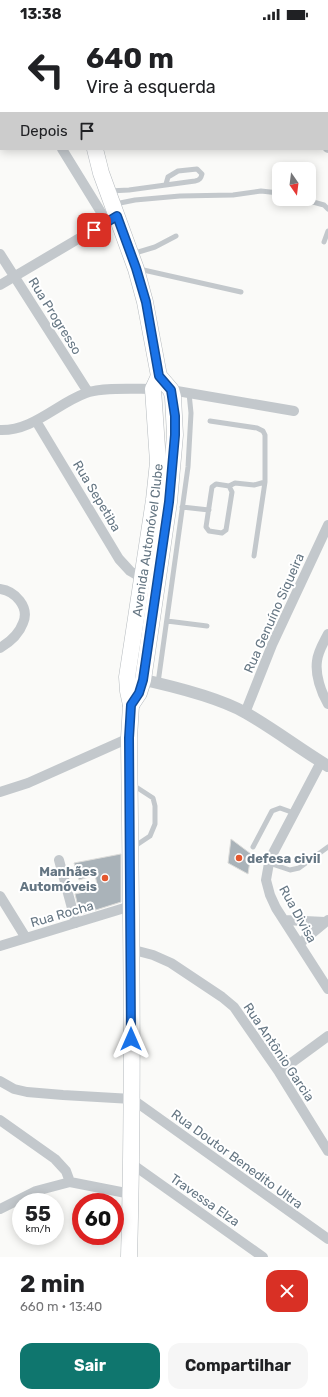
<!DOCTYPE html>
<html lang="pt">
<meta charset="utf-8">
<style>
:root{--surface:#fff;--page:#f6f6f6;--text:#202124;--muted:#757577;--accent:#0f766e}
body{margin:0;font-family:Rubik,sans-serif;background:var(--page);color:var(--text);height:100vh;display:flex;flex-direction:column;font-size:15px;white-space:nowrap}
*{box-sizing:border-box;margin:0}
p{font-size:13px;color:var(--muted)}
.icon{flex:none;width:22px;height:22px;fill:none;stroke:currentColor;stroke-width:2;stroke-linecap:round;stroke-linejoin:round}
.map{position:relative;height:1229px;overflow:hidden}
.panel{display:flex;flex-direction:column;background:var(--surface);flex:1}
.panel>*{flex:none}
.hud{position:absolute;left:0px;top:0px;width:328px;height:122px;box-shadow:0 2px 10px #0003;background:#fff;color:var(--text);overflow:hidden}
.needle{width:26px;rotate:166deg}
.tools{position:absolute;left:272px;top:134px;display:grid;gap:8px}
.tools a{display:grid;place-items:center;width:44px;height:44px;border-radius:8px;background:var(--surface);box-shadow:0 2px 10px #0003;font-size:20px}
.speed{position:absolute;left:12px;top:1165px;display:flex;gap:8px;font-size:20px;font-weight:700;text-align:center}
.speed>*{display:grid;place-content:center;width:52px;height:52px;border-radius:50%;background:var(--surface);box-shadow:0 2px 10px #0003;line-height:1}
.speed small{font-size:10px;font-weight:400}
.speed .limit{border:6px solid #d22;background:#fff;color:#111}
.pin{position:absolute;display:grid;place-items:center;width:34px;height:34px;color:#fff;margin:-17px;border-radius:8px;box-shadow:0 2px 6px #0006}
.me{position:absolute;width:44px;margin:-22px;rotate:0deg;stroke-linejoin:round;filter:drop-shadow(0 0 3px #0008)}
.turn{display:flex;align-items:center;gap:14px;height:84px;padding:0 20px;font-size:18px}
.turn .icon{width:52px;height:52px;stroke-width:2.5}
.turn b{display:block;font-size:28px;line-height:34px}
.then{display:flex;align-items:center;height:38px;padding:0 20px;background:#0003;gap:8px;font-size:15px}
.round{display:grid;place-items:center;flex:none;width:42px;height:42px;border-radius:12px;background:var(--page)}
.overview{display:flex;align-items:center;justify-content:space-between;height:68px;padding:0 20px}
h1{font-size:24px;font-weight:700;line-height:30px}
.cta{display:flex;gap:8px;margin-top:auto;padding:8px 20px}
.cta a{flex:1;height:46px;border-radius:12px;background:var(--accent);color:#fff;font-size:16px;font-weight:700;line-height:46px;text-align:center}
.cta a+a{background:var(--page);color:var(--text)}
.status{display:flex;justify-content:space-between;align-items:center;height:28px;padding:0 20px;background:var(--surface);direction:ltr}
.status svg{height:11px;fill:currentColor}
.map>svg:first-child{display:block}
.building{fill:#aab3b9;stroke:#dcdcda}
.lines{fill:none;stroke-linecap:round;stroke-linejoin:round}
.primary-casing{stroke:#b5babe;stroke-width:17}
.service{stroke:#c3c8cc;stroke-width:5}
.minor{stroke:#c3c8cc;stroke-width:10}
.tertiary{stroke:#c3c8cc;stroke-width:12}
.primary{stroke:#fff;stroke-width:16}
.route-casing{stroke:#114b97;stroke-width:10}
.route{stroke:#1a73e8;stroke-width:7}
.poi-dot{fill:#e4572e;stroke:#fff;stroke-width:1.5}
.labels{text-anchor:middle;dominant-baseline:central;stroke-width:4;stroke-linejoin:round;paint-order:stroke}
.street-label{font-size:13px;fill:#657683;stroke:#fff}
.poi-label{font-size:13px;font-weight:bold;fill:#657683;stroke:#fff;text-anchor:start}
</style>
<div class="status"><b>13:38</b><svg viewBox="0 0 49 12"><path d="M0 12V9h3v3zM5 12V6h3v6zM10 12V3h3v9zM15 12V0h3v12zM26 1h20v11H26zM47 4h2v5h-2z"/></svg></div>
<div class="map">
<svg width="328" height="1229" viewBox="0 0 328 1229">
<rect width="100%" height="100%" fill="#fafaf8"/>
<path class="building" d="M 231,811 L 251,826 L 248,846 L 228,835 Z
M 121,826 L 121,874 L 80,887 L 75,866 L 98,861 L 95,847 L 79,852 L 74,835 Z"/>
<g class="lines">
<defs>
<g id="primary">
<path d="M 91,1 L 91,0"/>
<path d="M 95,121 L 101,145 L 136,241 L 145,274 L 159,348 L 171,362 L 173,369 L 175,407 L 169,474 L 143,652 L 139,665 L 131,677"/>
<path id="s1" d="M 129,1229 C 134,1056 131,883 129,710 L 131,677 L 128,663 L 127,649 L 154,472 L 158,434 L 153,361 L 159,348"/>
</g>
</defs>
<use href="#primary" class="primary-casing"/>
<path class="service" d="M 161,0 L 161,1
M 109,163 L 129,162 L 195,153 C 200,152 201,150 202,146 L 197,141 L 178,143 L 168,149 L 166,156
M 302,171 L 324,177 L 328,181
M 115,176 L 135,172 L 180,168 L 233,167 L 261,163 L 279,165
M 324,214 L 328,203
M 132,226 L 155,219 L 176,208
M 139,241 L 241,264
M 210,393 L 257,400 L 263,403 L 265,407 L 265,454 L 254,457 L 235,455 L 229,458
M 216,456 L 229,458 L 232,464 L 226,502 L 222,505 L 209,503 L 206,499 L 212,459 Z
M 182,479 L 209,482
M 254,528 L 265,454
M 167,593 L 207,598
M 158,655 L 188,439 L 191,385 L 189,365
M 253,819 L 272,783 L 280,780 L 294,785
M 132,820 L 150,808 L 155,796 L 155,778 L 153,770 L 133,757
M 269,835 L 290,842 L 299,840 L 328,819"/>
<path class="minor" d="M 296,1 L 296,0
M 0,15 L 1,17
M 327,119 L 328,120
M 62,121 L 107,194
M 0,226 L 88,364
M 0,257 L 117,188
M 171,362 L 294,383
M 36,393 L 119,531 L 130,543 L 142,550
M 0,402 C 33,403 56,376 86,365 C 102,359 134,361 153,361
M 0,561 C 15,563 30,579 23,595 C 19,606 10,614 0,620
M 328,606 C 324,614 318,623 317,633 C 315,647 321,664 328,676
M 245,685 L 272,617 L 328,497
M 321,734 L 271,829 L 269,835 L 266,852 L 270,867 L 276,880 L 328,961
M 0,764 L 28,755 L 129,710
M 59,832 L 76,895
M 0,868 L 26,910
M 284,892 L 325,894
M 299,916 L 328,892
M 0,918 L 131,878
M 130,921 L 153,927 L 171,935 L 222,969 L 234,979 L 279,1044 L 328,1123
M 279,1044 L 328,1008
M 0,1053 L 14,1061 L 27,1064 L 63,1067 L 132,1071 L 328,1211
M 0,1092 L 55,1131 L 66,1143 L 70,1154 L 131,1166
M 132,1136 L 263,1229
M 0,1181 L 36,1163 L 70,1154"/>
<path class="tertiary" d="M 135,650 C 168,657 216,668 246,685 C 274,701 300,721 328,738"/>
<use href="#primary" class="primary"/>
</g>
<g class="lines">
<defs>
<path id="route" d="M 94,202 L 117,188 L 136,240 L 146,274 L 159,348 L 171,362 L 175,388 L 175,407 L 169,474 L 143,652 L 139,665 L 131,677 L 129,710 L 131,1011"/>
</defs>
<use href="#route" class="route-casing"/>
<use href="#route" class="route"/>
</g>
<g class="poi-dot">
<circle cx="239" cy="830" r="4"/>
<circle cx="105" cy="850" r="4"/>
</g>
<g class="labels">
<g class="street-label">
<text transform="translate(55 288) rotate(58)">Rua Progresso</text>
<text transform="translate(97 468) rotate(59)">Rua Sepetiba</text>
<text stroke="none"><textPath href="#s1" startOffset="719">Avenida Automóvel Clube</textPath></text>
<text transform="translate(274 585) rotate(-66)">Rua Genuíno Siqueira</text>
<text transform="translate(62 886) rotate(-16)">Rua Rocha</text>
<text transform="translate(298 886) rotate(61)">Rua Divisa</text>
<text transform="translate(279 1024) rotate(56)">Rua Antônio Garcia</text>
<text transform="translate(237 1131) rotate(36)">Rua Doutor Benedito Ultra</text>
<text transform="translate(205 1172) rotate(35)">Travessa Elza</text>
</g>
<g class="poi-label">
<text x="247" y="830">defesa civil</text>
<text x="97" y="843" text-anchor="end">Manhães<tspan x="97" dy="15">Automóveis</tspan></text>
</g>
</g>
</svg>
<div class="tools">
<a><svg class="needle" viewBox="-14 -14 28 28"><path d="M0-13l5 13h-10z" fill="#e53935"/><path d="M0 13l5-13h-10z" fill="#757577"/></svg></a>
</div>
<div class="speed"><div>55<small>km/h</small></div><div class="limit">60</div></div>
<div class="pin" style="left:94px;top:202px;background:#d93025"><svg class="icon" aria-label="arrive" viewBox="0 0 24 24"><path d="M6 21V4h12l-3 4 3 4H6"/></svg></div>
<svg class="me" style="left:131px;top:1011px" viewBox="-20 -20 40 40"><path d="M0-17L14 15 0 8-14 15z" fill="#1a73e8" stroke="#fff" stroke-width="4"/></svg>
<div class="hud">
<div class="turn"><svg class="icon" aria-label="left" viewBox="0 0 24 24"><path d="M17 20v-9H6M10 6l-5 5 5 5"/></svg><div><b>640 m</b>Vire à esquerda</div></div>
<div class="then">Depois<svg class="icon" aria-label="arrive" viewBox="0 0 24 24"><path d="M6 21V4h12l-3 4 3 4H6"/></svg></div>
</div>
</div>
<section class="panel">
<div class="overview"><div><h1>2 min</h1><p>660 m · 13:40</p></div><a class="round" style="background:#d93025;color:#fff"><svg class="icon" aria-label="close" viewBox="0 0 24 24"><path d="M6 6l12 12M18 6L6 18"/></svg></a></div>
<div class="cta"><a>Sair</a><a>Compartilhar</a></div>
</section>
